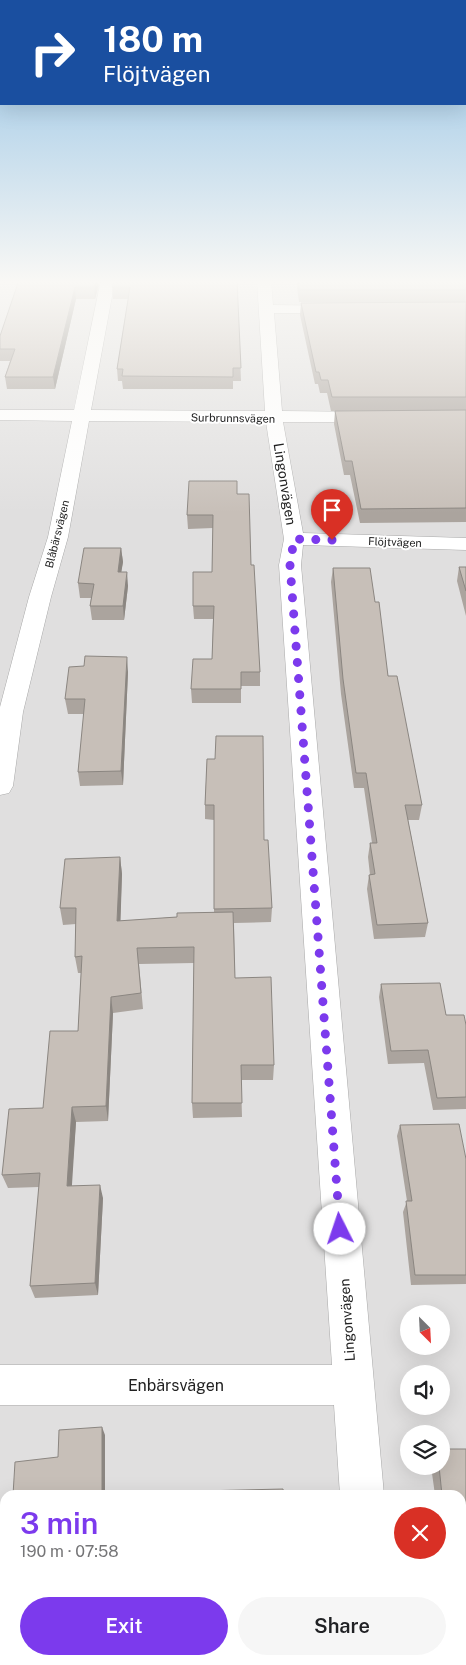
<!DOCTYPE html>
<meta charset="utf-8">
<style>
:root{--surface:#fff;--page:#f6f6f6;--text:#202124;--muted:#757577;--accent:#7c3aed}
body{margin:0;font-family:"Public Sans",sans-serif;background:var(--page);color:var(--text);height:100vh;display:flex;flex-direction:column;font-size:19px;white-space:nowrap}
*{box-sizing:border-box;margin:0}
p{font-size:16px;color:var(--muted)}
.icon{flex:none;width:28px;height:28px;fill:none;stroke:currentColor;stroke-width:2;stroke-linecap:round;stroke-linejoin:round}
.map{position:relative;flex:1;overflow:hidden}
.drawer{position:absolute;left:0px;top:1490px;width:466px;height:175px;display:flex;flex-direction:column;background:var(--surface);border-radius:15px 15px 0 0;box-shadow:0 5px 20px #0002}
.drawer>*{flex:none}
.banner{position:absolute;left:0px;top:0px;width:466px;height:105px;box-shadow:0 5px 20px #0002;background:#1a4fa0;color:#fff;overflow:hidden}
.needle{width:32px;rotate:156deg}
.buttons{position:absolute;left:400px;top:1305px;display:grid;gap:10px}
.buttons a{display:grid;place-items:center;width:50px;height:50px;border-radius:50%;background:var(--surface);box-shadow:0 5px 20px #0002;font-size:25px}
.pin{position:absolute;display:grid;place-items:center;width:42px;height:42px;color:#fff;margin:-51px -21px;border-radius:50% 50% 50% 0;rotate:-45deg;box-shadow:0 0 5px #0007}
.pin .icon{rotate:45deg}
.me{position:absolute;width:55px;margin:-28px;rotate:356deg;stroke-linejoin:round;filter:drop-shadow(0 0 4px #0008)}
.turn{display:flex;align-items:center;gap:18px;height:105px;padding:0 20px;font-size:22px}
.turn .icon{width:65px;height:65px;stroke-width:2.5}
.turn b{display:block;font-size:35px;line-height:42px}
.round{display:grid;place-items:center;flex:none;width:52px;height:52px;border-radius:26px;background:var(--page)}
.summary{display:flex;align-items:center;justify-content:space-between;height:85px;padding:0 20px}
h1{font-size:30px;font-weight:600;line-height:38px;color:var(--accent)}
.cta{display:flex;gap:10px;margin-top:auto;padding:10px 20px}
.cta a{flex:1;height:58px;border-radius:30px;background:var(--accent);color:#fff;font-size:20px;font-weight:600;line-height:58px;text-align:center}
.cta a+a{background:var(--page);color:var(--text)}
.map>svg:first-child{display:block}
.residential{fill:#e0dfdf;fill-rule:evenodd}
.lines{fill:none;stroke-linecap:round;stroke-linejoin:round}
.minor-casing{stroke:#a9a9a9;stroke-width:1}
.minor{fill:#fff;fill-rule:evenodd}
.wall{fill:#aba49e}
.shaded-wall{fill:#8b8681}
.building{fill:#c7bfb8;stroke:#8b8681}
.route{stroke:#7c3aed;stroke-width:9;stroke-dasharray:0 16.2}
.labels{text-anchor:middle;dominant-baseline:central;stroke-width:4;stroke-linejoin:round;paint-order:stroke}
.far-street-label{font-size:11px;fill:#222;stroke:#fff}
.street-label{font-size:14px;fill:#222;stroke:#fff}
.near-street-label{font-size:16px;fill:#222;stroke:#fff}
</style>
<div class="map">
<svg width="466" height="1665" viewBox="0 0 466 1665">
<rect width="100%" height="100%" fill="#f2efe9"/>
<path class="residential" d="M 0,280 L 466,280 L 466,1665 L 0,1665 ZM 409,1314 L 441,1314 L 441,1346 L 409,1346 ZM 409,1374 L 441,1374 L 441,1406 L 409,1406 ZM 409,1434 L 441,1434 L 441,1466 L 409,1466 ZM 5,1495 L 461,1495 L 461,1660 L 5,1660 Z"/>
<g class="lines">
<defs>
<path id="minor" d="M 101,280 L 115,280 L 91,410 L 265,411 L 257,280 L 271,280 L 273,305 L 342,306 L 344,309 L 342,312 L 337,313 L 274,313 L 282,411 L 372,412 L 378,413 L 381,417 L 378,421 L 372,422 L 283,422 L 303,533 L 466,538 L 466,550 L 303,545 L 301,565 L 384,1495 L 340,1495 L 334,1405 L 0,1405 L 0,1365 L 332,1365 L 279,565 L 284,539 L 266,422 L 89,421 L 68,537 L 51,597 L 23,712 L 13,786 L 9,793 L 0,795 L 0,707 L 29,597 L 48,537 L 72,421 L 0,420 L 0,410 L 74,410 Z
M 353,1660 L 401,1660 L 401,1665 L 353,1665 Z"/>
</defs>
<use href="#minor" class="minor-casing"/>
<use href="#minor" class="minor"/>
</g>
<path class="wall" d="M 19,280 L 100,280 L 95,299 L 76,299 L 55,389 L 7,389 L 5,377 L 10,361 L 0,361 L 0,336 Z
M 237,280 L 241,381 L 233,381 L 233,389 L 123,389 L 122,381 L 118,381 L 117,369 L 128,299 L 113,299 L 112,287 Z
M 296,280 L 466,280 L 466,522 L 360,523 L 350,475 L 344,475 L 334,424 L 335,411 L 466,410 L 331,411 L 327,393 L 320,393 L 318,384 L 315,384 L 300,315 L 301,303 L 387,302 L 299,302 Z
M 237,494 L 251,565 L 260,672 L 260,686 L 241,686 L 241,703 L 192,703 L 191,689 L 212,659 L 213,619 L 194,619 L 193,606 L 212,572 L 213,528 L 188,529 L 187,515 Z
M 121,548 L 123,562 L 121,572 L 128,586 L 124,620 L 92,620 L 90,606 L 91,598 L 80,598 L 78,583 Z
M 459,567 L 466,567 L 466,616 L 457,581 Z
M 333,568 L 375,602 L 388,676 L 422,805 L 419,820 L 408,820 L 428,923 L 425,937 L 374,939 L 367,889 L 369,875 L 370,875 L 368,857 L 370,843 L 372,843 L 364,788 L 354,788 L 341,694 L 331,582 Z
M 84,666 L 128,672 L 123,785 L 80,786 L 78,772 L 84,714 L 68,714 L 65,699 Z
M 207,759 L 264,840 L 272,908 L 271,922 L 234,923 L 235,978 L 274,1065 L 273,1080 L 241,1080 L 242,1117 L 193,1118 L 192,1103 L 194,963 L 139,964 L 143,1009 L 113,1013 L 108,1121 L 76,1122 L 71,1186 L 103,1198 L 98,1295 L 35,1298 L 30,1286 L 39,1187 L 8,1188 L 2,1175 L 43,1108 L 78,1031 L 81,973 L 78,973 L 75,957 L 76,924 L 63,925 L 60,908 L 120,857 L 122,874 L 120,921 L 177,917 L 214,912 L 214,820 L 205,819 L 205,805 Z
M 381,984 L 466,1025 L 466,1109 L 433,1110 L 424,1063 L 388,1064 L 379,997 Z
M 400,1125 L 466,1159 L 466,1284 L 411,1285 L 403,1212 L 407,1201 L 397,1136 Z
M 466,1449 L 466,1607 L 461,1607 L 461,1495 L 435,1495 L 431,1466 L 441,1466 Z"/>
<path class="shaded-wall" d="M 96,280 L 100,280 L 95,299 L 94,287 Z
M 75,287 L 76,299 L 55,389 L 53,377 Z
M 121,548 L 123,562 L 119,586 L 118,572 Z
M 127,572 L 128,586 L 124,620 L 123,606 Z
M 127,657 L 128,672 L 123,785 L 121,771 Z
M 120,857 L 122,874 L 120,937 L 117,921 Z
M 111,997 L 113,1013 L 108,1121 L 106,1106 Z
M 72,1107 L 76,1122 L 71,1200 L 67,1186 Z
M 100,1185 L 103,1198 L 98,1295 L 95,1283 Z
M 102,1427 L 105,1435 L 105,1495 L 102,1495 Z"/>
<path class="building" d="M 19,280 L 96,280 L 94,287 L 75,287 L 53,377 L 5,377 L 15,349 L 0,349 L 0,336 Z
M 114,280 L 237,280 L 241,368 L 233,368 L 233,377 L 122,376 L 123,369 L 117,369 L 130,287 L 112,287 Z
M 298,280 L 466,280 L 466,290 L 299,290 Z
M 466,302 L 466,397 L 332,397 L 328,380 L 321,380 L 319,372 L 316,372 L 301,303 Z
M 466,410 L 466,508 L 361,509 L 352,461 L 345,461 L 335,411 Z
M 189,481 L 237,481 L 237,494 L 249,494 L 251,565 L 254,565 L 260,672 L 241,672 L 241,689 L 191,689 L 193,659 L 212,659 L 214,606 L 193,606 L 193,572 L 212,572 L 213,515 L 187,515 Z
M 84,548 L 121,548 L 118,572 L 127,572 L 123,606 L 90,606 L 94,584 L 78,583 Z
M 459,567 L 466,567 L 466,591 Z
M 333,568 L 370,568 L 375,602 L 379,602 L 388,676 L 397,676 L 422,805 L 405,805 L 428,923 L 377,925 L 369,875 L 375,874 L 370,843 L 377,843 L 366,773 L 356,773 L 343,679 Z
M 85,656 L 127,657 L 121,771 L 78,772 L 85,699 L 65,699 L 69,667 L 84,666 Z
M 216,736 L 263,736 L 264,840 L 268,840 L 272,908 L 214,909 L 214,805 L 205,805 L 207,759 L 215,759 Z
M 120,857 L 117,921 L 177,917 L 177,913 L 233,912 L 235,978 L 271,977 L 274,1065 L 241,1065 L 242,1103 L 192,1103 L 194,947 L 137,948 L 141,993 L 111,997 L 106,1106 L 72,1107 L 67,1186 L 100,1185 L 95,1283 L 30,1286 L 40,1173 L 2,1175 L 9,1109 L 43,1108 L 50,1031 L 78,1031 L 82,956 L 75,957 L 76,908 L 60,908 L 65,859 Z
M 440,983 L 446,1015 L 464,1015 L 466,1025 L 466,1097 L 437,1098 L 428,1050 L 391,1051 L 381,984 Z
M 459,1124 L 466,1159 L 466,1275 L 415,1275 L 406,1201 L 412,1201 L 400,1125 Z
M 102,1427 L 102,1495 L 13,1495 L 15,1462 L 58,1457 L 59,1430 Z
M 441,1449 L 466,1449 L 466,1602 L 461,1602 L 461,1495 L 442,1495 L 439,1466 L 441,1466 Z
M 283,1489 L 284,1495 L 200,1495 L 200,1491 Z
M 180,1660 L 244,1660 L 244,1665 L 180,1665 Z"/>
<linearGradient id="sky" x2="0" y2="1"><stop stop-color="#8fc0e4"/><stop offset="0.55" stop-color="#f9f8f5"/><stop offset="1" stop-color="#f9f8f5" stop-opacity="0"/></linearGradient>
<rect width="466" height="513" fill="url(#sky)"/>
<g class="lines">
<path class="route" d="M 332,540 L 294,539 L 290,565 L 340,1229"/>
</g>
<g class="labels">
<g class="far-street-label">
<text transform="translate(233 418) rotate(1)">Surbrunnsvägen</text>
<text transform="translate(57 534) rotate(-76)">Blåbärsvägen</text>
<text transform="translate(395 542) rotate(2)">Flöjtvägen</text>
</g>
<g class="street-label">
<text transform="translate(285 484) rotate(81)">Lingonvägen</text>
<text transform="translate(347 1320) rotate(-94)">Lingonvägen</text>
</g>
<g class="near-street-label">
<text x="176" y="1385">Enbärsvägen</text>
</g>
</g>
</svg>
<div class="buttons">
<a><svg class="needle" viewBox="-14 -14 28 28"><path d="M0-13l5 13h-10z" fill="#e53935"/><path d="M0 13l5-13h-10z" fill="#757577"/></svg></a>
<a><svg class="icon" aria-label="sound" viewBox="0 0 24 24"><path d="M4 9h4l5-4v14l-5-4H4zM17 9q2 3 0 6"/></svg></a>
<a><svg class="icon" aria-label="layers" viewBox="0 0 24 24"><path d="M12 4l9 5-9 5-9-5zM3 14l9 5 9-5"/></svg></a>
</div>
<div class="pin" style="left:332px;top:540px;background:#d93025"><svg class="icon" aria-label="arrive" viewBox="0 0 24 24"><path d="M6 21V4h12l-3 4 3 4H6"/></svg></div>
<svg class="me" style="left:340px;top:1229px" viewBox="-20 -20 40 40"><circle r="19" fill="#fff"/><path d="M0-13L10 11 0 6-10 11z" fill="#7c3aed"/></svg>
<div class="banner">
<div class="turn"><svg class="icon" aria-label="right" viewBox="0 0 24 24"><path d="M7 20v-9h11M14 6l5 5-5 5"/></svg><div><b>180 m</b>Flöjtvägen</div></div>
</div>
<section class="drawer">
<div class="summary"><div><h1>3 min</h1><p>190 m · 07:58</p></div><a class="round" style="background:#d93025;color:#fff"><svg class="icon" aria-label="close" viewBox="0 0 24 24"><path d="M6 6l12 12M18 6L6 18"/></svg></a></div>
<div class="cta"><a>Exit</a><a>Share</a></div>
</section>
</div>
